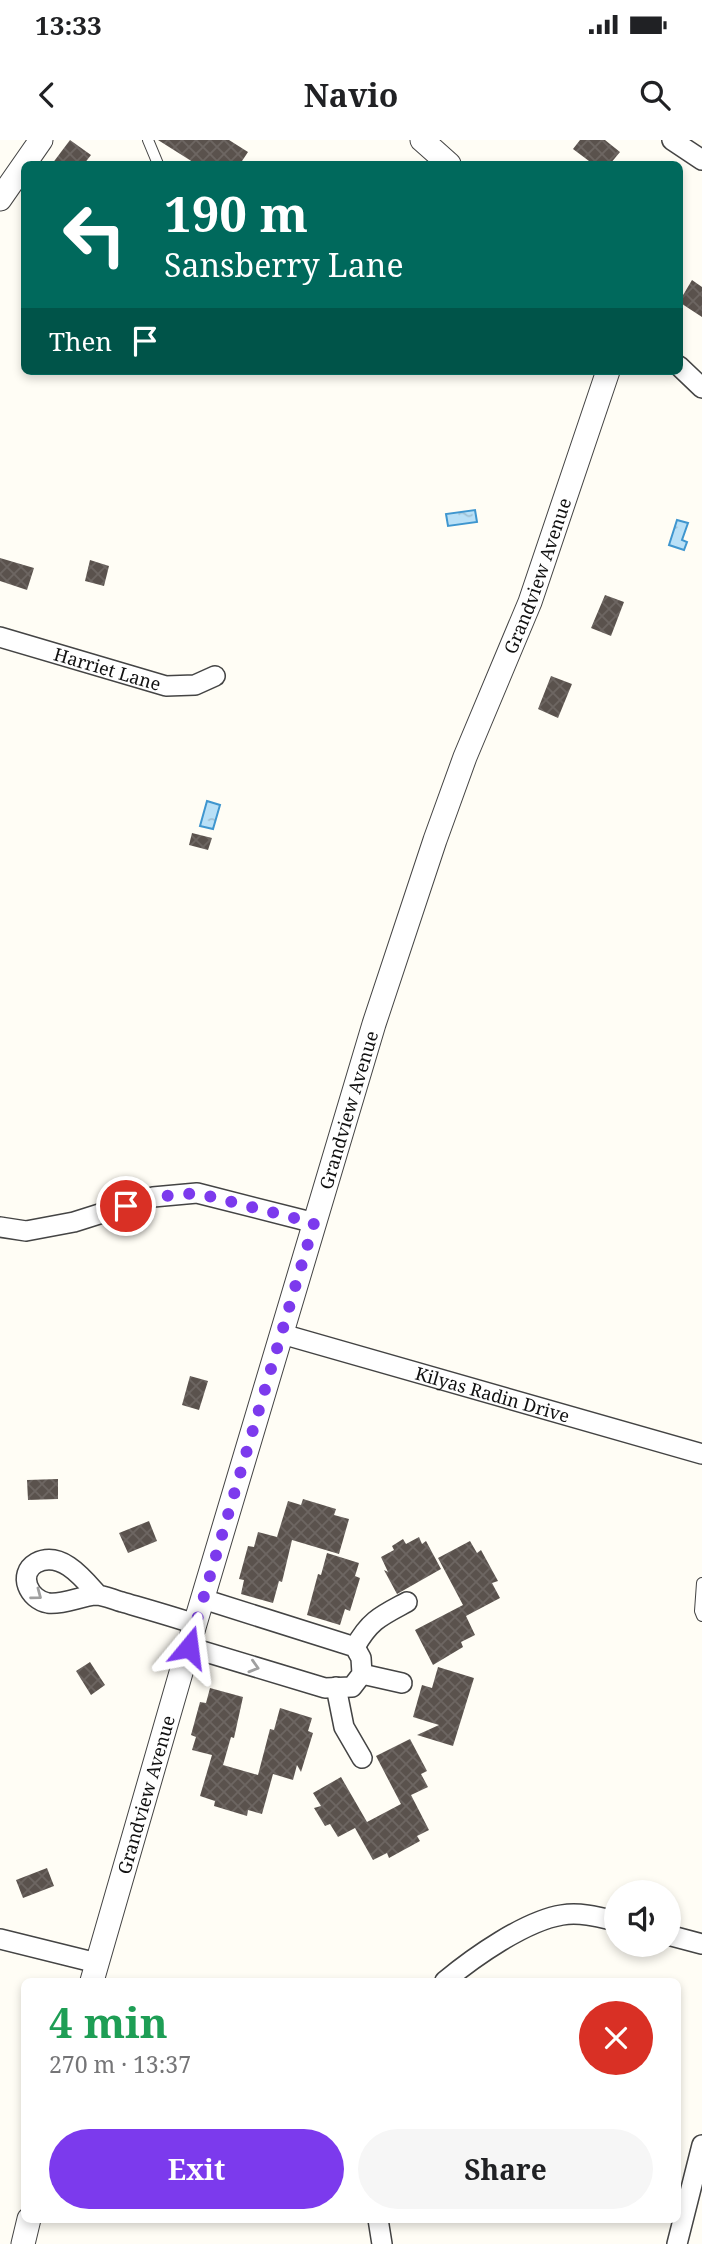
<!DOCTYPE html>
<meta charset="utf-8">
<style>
:root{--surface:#fff;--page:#f6f6f6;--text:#202124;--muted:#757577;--accent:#7c3aed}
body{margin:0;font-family:"Noto Serif",serif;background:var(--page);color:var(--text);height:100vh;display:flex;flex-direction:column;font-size:26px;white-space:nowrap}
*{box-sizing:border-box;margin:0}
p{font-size:23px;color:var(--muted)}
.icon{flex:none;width:38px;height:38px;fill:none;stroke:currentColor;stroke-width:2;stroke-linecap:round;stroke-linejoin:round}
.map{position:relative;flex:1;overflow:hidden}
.side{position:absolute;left:21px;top:1838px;width:660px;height:245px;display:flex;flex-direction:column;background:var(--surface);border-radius:10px;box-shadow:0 4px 10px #0003}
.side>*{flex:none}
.top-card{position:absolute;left:21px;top:21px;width:662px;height:214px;border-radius:10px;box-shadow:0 4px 10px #0003;background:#00695c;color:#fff;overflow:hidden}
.tools{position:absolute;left:604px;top:1740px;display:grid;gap:14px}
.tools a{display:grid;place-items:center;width:77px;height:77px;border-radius:50%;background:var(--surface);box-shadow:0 4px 10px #0003;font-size:35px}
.pin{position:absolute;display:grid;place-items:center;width:60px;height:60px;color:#fff;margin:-30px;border:4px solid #fff;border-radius:50%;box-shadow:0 2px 7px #0007}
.me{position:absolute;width:77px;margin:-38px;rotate:16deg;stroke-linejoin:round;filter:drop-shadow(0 0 5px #0008)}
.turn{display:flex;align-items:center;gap:24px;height:147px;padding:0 28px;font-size:32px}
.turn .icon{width:91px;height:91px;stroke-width:2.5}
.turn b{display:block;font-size:49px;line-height:60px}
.then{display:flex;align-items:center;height:66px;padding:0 28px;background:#0003;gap:14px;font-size:26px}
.round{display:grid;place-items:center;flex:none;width:74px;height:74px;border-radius:37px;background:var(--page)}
.summary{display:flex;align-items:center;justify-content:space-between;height:119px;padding:0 28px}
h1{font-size:42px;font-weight:700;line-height:52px;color:#1e9e55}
.button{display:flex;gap:14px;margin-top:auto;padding:14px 28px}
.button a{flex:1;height:80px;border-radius:42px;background:var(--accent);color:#fff;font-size:28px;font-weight:700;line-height:80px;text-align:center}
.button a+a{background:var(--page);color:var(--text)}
.status{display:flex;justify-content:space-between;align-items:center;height:49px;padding:0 35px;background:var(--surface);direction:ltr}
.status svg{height:19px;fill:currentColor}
header{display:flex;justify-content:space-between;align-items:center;height:91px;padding:0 28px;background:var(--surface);font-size:32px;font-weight:700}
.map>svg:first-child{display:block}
.water{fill:url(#water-ripples);stroke:#3f96cf;stroke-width:2}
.building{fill:url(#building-cross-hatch)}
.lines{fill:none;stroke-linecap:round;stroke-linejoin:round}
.service-casing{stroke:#444;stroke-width:12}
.minor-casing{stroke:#444;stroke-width:22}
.tertiary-casing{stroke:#444;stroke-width:25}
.service{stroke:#fff;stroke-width:10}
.minor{stroke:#fff;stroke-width:19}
.tertiary{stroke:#fff;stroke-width:23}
.oneway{stroke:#a0a0a0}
.route{stroke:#7c3aed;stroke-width:12;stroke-dasharray:0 21.6}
.labels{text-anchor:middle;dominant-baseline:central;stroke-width:7;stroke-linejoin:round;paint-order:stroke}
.street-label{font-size:18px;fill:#111;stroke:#fff}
</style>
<div class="status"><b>13:33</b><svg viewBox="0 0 49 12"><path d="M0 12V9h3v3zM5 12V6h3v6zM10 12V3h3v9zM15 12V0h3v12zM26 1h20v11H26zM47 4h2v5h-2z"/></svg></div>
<header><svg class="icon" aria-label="back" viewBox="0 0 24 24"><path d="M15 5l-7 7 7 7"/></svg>Navio<svg class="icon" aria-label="search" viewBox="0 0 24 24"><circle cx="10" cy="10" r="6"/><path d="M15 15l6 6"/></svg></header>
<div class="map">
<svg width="702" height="2104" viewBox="0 0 702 2104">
<defs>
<pattern id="water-ripples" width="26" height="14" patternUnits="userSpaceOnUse" patternTransform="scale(1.75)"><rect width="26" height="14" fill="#b9e0f7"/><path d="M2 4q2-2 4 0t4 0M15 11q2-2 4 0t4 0" fill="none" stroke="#9ebfd3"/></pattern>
<pattern id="building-cross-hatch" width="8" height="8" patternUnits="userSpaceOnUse" patternTransform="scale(1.75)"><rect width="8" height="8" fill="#5a524d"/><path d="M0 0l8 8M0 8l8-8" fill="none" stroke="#6d6662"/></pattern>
</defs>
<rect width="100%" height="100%" fill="#fffdf5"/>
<path class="water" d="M 475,370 L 477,382 L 448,386 L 446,374 Z
M 677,380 L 688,383 L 682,400 L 687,402 L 684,410 L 669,405 Z
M 207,661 L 220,665 L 213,689 L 200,686 Z"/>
<path class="building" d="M 70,0 L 91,15 L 84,24 L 52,24 Z
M 158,0 L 229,0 L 248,12 L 240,24 L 196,24 Z
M 580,0 L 605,0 L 620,12 L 610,24 L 593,24 L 573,9 Z
M 692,140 L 702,147 L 702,177 L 679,162 Z
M 0,418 L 34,428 L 27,450 L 0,441 Z
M 90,420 L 109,426 L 104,446 L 85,441 Z
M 605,455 L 624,462 L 611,496 L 591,488 Z
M 551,536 L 572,544 L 558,578 L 538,569 Z
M 192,693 L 212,698 L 208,710 L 189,705 Z
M 190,1236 L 208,1241 L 199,1270 L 182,1265 Z
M 58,1339 L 58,1359 L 28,1360 L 27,1340 Z
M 303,1359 L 336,1369 L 334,1375 L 349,1379 L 339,1414 L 292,1400 L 282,1442 L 279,1441 L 273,1463 L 241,1454 L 244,1440 L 239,1439 L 248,1406 L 254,1407 L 258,1392 L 277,1397 L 288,1361 L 301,1365 Z
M 149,1381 L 157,1401 L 128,1413 L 119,1393 Z
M 419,1397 L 422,1404 L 426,1401 L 441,1429 L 397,1454 L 384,1430 L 388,1432 L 381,1417 L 394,1410 L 392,1406 L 403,1399 L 406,1404 Z
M 470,1401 L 477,1413 L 481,1410 L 498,1441 L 492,1443 L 500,1458 L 466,1476 L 475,1495 L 461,1502 L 463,1507 L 433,1525 L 415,1490 L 463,1465 L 438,1418 Z
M 327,1413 L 359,1423 L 355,1436 L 360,1438 L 350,1471 L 345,1469 L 340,1485 L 307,1475 L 318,1434 L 321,1435 Z
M 90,1522 L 105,1545 L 91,1555 L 76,1531 Z
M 438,1527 L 474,1538 L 453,1606 L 417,1595 L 439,1585 L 413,1577 L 422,1545 L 432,1548 Z
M 210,1548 L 243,1557 L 234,1598 L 231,1597 L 223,1625 L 258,1635 L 270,1589 L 274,1590 L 280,1568 L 312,1578 L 308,1591 L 313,1593 L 301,1632 L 297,1625 L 293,1640 L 273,1634 L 262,1674 L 248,1670 L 247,1676 L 214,1666 L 215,1661 L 200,1656 L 212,1615 L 192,1610 L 196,1597 L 191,1595 L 200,1562 L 206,1563 Z
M 410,1599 L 427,1631 L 421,1634 L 428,1647 L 411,1655 L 429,1690 L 417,1696 L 420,1701 L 389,1718 L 387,1713 L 373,1720 L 355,1688 L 338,1697 L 330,1684 L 325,1686 L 314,1668 L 321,1666 L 313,1653 L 341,1637 L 367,1682 L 401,1664 L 376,1616 Z
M 47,1728 L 54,1746 L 23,1758 L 16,1740 Z"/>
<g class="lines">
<defs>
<path id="service" d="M 148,0 L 158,24
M 702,1443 L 700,1471 L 702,1476"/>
<g id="minor">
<path d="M 672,0 L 702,20"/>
<path d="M 679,226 L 702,248"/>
<path id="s1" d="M 0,497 L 166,546 L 195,545 L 215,536"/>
<path d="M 0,1087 L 26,1091 L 74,1082 L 153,1057 L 197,1053 L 315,1083"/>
<path id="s2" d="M 282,1194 L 702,1314"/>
<path d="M 98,1455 C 83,1438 61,1410 36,1423 C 17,1434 29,1460 48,1463 C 63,1465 81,1456 96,1455 C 104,1455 114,1460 122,1462 C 146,1469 171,1476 195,1484"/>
<path d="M 189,1507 L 325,1548 L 352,1547 L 362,1534 L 361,1518 L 355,1507 L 203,1459"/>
<path d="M 355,1507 C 370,1480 381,1476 407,1462"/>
<path d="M 362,1534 L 402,1543"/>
<path d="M 336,1547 L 344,1587 L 362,1618"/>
<path d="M 668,1795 L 702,1804"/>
<path d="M 0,1799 L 97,1823"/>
<path d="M 445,1841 C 474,1817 525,1781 562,1775 C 580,1772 599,1777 616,1781"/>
<path d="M 378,2079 L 382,2104"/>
<path d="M 677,2104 L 702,2005"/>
</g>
<g id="tertiary">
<path d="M 422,0 L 449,24"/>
<path d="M 0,59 L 41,0"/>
<path id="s3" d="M 92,1841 L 195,1484 L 374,884 L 435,700 L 465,617 L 530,462 L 608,231"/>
<path d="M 23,2104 L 29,2079"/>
</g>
</defs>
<use href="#service" class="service-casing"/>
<use href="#minor" class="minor-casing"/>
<use href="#tertiary" class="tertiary-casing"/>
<use href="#service" class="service"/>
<use href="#minor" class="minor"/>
<use href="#tertiary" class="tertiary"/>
</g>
<defs><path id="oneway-chevron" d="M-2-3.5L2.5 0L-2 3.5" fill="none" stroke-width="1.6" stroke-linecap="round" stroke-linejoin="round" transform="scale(1.75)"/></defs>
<g class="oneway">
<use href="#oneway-chevron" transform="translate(37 1455) rotate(37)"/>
<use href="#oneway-chevron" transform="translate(254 1527) rotate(17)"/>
</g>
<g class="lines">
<path class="route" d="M 126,1066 L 153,1057 L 197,1053 L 314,1083 L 189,1507"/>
</g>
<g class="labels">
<g class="street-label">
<text stroke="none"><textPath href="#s3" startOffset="1475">Grandview Avenue</textPath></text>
<text stroke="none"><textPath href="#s1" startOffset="112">Harriet Lane</textPath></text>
<text stroke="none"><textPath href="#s3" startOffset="908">Grandview Avenue</textPath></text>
<text stroke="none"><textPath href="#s2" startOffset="219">Kilyas Radin Drive</textPath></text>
<text stroke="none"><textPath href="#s3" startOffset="194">Grandview Avenue</textPath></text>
</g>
</g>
</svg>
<div class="tools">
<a><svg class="icon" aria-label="sound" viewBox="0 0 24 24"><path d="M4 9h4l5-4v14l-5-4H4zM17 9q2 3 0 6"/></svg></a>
</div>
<div class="pin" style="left:126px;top:1066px;background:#d93025"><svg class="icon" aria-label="arrive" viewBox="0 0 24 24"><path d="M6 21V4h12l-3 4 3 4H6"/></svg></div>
<svg class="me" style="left:189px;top:1507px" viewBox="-20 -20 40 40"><path d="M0-17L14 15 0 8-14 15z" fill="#7c3aed" stroke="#fff" stroke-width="4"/></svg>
<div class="top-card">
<div class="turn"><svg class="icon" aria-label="left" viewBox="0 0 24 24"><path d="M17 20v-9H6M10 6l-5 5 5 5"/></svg><div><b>190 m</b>Sansberry Lane</div></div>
<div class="then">Then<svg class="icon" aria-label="arrive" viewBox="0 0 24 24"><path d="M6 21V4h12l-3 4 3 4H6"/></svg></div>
</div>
<section class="side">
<div class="summary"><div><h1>4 min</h1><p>270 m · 13:37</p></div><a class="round" style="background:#d93025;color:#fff"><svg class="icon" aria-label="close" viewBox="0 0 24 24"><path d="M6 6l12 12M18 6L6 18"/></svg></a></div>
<div class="button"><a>Exit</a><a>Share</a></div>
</section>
</div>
